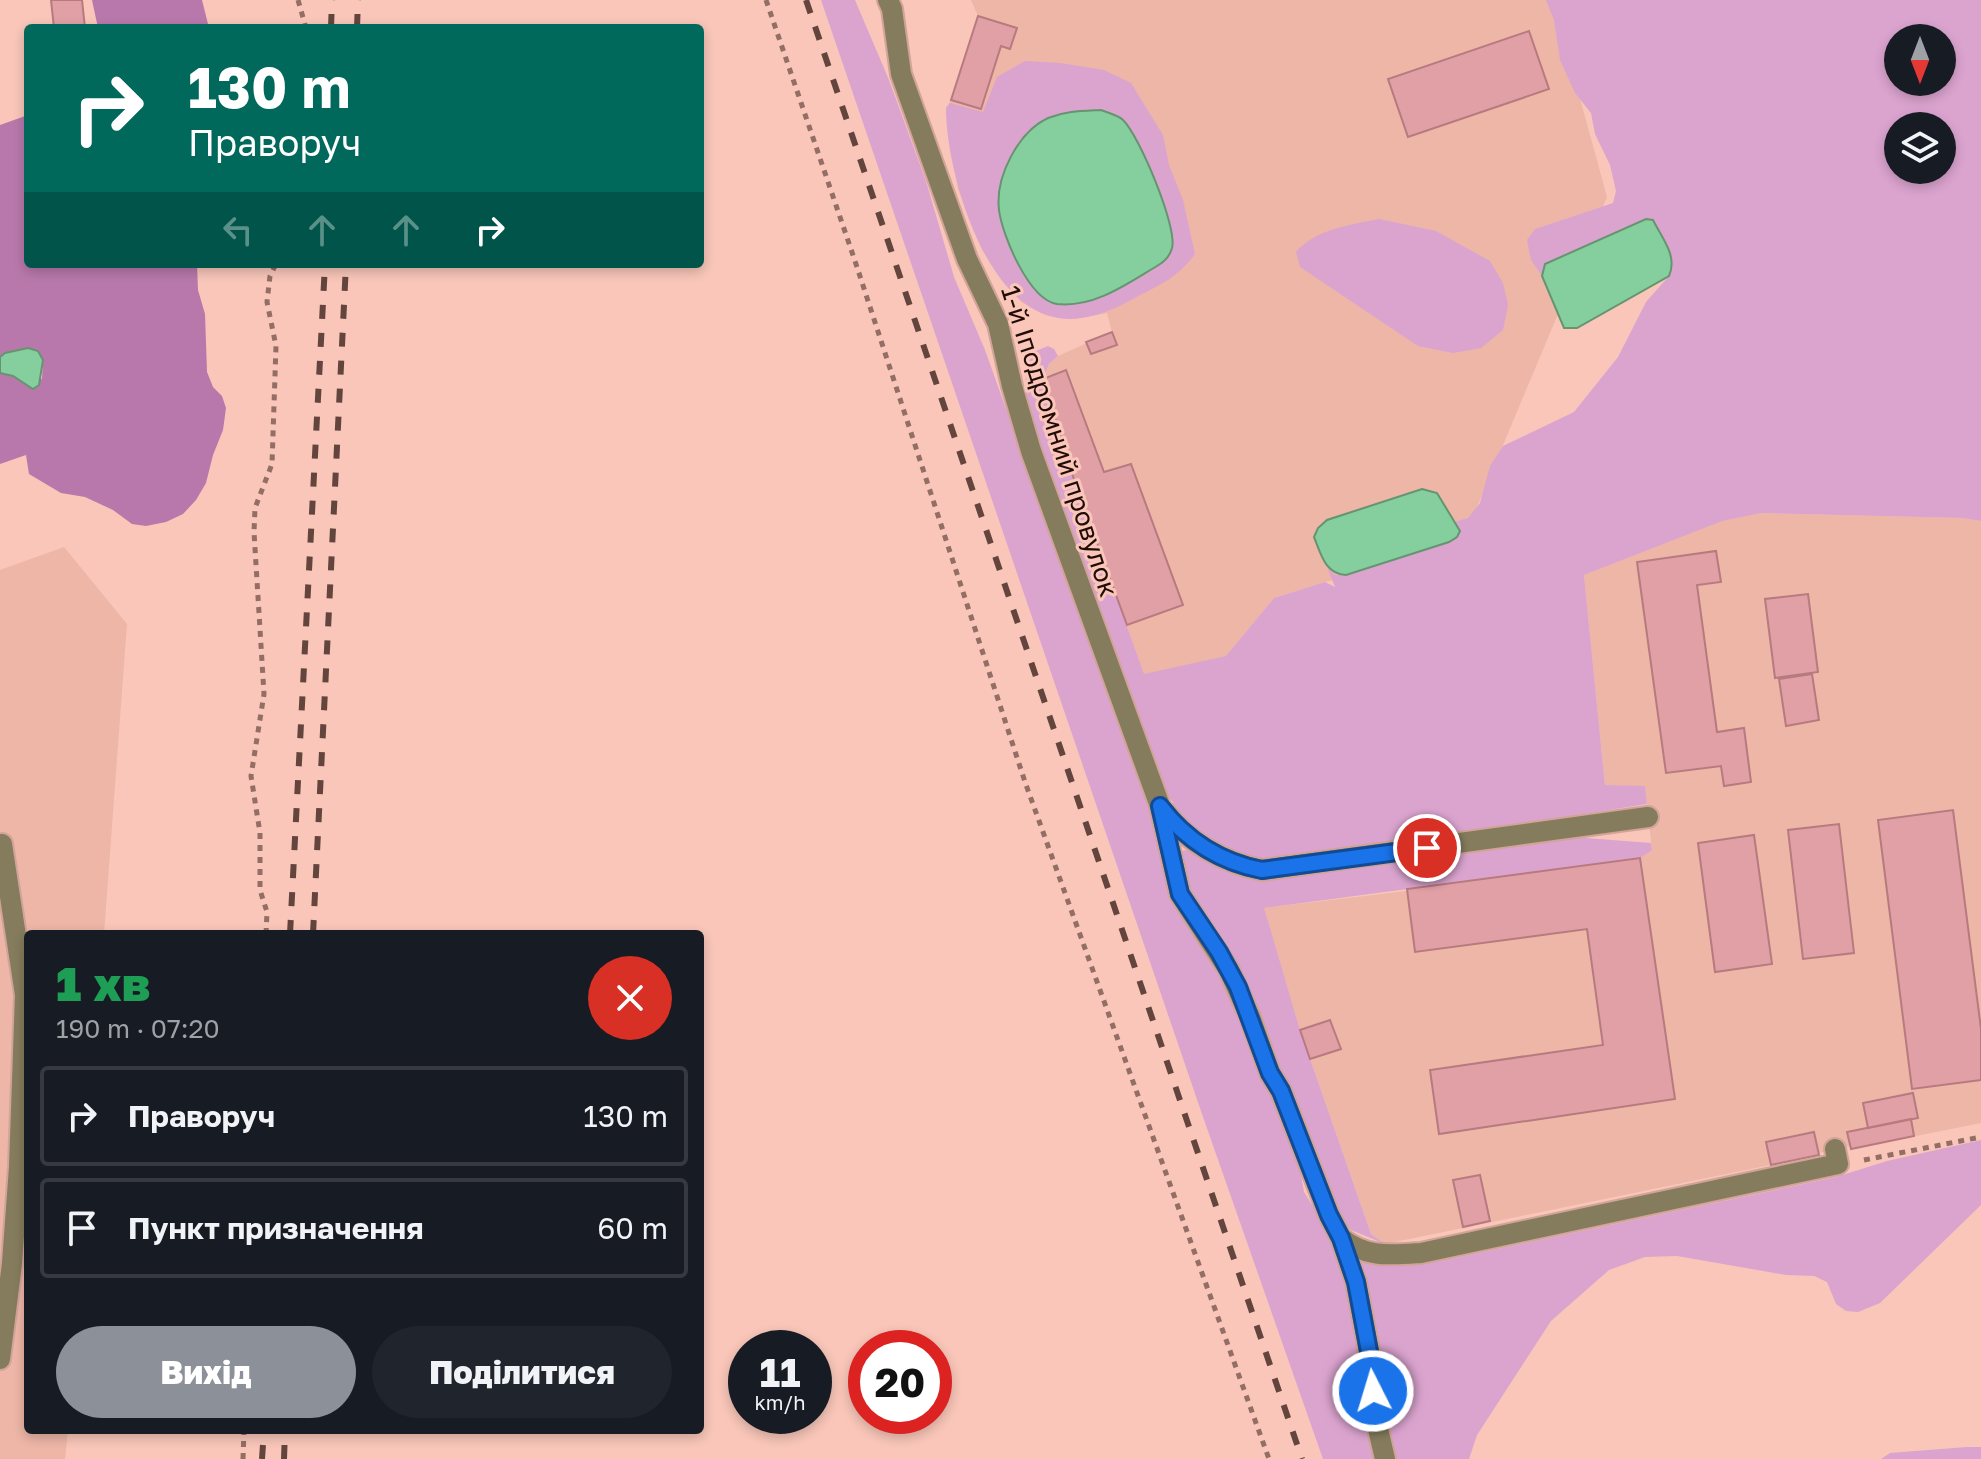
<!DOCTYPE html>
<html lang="uk">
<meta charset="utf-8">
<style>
:root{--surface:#171b24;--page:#20242c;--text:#f1f3f6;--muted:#9ea1a6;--line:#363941;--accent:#8c9099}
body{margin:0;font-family:"Golos Text",sans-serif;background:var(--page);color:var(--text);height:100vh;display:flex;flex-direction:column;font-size:30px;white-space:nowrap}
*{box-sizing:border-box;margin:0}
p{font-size:26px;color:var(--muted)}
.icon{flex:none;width:44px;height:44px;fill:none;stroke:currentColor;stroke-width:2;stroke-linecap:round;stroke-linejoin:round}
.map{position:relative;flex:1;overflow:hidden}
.side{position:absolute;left:24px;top:930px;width:680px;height:504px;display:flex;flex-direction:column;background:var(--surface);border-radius:8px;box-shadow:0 4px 12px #0003}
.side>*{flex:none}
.hud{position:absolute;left:24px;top:24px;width:680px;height:244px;border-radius:8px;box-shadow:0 4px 12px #0003;background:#00695c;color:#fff;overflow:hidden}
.needle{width:52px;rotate:180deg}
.fabs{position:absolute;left:1884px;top:24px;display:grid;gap:16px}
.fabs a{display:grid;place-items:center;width:72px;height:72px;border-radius:50%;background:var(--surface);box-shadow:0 4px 12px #0003;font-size:40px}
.speed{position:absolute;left:728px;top:1330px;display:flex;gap:16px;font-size:40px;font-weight:700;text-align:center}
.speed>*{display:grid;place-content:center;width:104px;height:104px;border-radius:50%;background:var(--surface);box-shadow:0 4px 12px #0003;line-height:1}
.speed small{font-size:20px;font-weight:400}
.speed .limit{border:12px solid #d22;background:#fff;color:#111}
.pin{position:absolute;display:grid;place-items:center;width:68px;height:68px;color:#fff;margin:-34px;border:4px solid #fff;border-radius:50%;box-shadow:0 2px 8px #0007}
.me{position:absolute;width:88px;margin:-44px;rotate:355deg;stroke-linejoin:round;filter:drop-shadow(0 0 6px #0008)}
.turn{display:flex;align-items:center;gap:28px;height:168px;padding:0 32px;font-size:36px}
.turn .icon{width:104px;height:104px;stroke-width:2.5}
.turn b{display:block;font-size:56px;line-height:68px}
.lanes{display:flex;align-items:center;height:76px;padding:0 32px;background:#0003;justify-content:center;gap:40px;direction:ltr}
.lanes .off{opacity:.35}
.round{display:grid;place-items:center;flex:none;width:84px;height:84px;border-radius:42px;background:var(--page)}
.overview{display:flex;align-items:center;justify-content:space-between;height:136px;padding:0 32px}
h1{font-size:48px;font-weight:800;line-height:60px;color:#1e9e55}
.action{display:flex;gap:16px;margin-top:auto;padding:16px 32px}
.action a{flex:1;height:92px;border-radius:48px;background:var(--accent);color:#fff;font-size:32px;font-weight:800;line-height:92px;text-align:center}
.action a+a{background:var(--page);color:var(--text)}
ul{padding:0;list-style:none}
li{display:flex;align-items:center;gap:24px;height:100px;margin:0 16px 12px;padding:0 16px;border:4px solid var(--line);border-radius:8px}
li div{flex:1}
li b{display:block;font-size:30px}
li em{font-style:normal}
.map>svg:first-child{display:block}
.built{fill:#edb6a7}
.green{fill:#dba4cf;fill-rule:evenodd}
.forest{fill:#b878ab}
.water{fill:#84cf9d;stroke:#669470;stroke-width:2}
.building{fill:#e1a0a5;stroke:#b77a7f;stroke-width:2}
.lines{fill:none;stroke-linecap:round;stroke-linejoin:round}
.minor-casing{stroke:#d2a499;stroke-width:24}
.path{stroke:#936e65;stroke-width:5;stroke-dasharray:6 6;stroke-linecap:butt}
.minor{stroke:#857c5d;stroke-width:20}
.rail{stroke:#64453e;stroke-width:6;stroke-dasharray:14 14;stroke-linecap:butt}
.route-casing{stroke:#114b97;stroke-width:20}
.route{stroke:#1a73e8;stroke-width:14}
.labels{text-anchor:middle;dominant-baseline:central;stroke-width:6;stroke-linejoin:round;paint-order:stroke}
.street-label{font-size:26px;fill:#210b07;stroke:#f9c6b9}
</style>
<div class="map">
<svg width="1981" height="1459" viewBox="0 0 1981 1459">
<rect width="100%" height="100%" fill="#f9c6b9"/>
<path class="built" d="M 971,0 L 1553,0 L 1607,197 L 1459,550 L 1325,582 L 1274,598 L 1227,656 L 1144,675 L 1075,483 L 1043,379 L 1049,364 L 1058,356 L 1112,332 L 1107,313 L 1074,319 L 1045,315 L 1021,302 L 982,250 L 958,189 L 946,108 L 951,100 L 978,16 Z
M 1761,513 L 1962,518 L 1981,521 L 1981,1123 L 1851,1149 L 1850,1146 L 1819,1153 L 1819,1155 L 1385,1244 L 1371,1234 L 1300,1030 L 1263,908 L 1406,891 L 1407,889 L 1652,850 L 1645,787 L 1605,785 L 1584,575 L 1722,520 Z
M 64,547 L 127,624 L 104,934 L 28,934 L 28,1430 L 68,1430 L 65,1459 L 0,1459 L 0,570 Z"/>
<path class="green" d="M 821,0 L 855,0 L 889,80 L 926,181 L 954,277 L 985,350 L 1152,817 L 1171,892 L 1213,957 L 1240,1019 L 1262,1081 L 1274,1092 L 1298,1158 L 1304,1192 L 1326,1227 L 1350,1287 L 1380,1459 L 1323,1459 L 1202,1114 Z
M 1546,0 L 1981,0 L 1981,521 L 1962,518 L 1761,513 L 1722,521 L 1584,575 L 1605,785 L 1645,786 L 1647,804 C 1546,820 1446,837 1345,851 C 1326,854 1276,865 1260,861 C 1216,850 1183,824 1162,785 L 1041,451 L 1030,409 L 1025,386 L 1027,364 L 1036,351 L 1048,346 L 1054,349 L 1058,356 L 1049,364 L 1043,379 L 1075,483 L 1144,674 L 1226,656 L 1274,598 L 1325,582 L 1335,587 L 1327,567 L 1335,575 L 1346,575 L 1449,542 L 1457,537 L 1459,530 L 1454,522 L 1468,518 L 1480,503 L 1490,466 L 1503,446 L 1574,412 L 1618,357 L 1646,302 L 1669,276 L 1646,219 L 1545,264 L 1542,276 L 1531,260 L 1527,240 L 1535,229 L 1613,203 L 1616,191 L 1610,165 L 1595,134 L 1591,113 L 1575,93 L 1560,60 L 1554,20 ZM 1898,38 L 1942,38 L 1942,82 L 1898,82 ZM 1898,126 L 1942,126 L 1942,170 L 1898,170 Z
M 1025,61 L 1060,63 L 1104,70 L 1131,83 L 1163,135 L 1169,165 L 1183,200 L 1195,254 C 1176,280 1158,285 1131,300 C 1105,314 1074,326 1044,314 C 981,291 946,169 946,108 L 950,103 L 983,112 L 997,77 ZM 1045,119 L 1174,237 C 1170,270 1127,283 1101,298 L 1009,162 L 1025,136 Z
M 1379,219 L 1436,231 L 1490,261 L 1503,283 L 1508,305 L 1503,330 L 1481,348 L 1453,353 L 1418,346 L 1300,267 L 1296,252 C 1316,229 1350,225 1379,219 Z
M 1586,838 L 1651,843 L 1652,850 L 1640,858 L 1264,908 L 1300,1030 L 1371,1234 L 1385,1244 L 1351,1230 L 1340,1216 L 1248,987 L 1224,945 L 1191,900 L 1180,854 L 1184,850 C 1199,851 1226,870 1244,875 L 1553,839 Z
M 1981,1140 L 1981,1205 L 1880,1303 L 1858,1312 L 1846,1311 L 1836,1304 L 1827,1282 L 1814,1276 L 1786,1275 L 1677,1256 L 1645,1257 L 1609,1270 L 1551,1321 L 1477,1435 L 1469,1459 L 1391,1459 L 1361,1262 C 1392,1266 1419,1265 1450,1259 L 1836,1177 L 1887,1161 Z
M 1967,1447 L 1981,1447 L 1981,1459 L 1881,1459 L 1890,1453 Z"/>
<path class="forest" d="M 92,0 L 202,0 L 209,28 L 98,28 Z
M 28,115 L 28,264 L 197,264 L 198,290 L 205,314 L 207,372 L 213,387 L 222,396 L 226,408 L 223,430 L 213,455 L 206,483 L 196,500 L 183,514 L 166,522 L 146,526 L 132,524 L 113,510 L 85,497 L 61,493 L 29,474 L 26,455 L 0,464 L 0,373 L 42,379 L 43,360 L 28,348 L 5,353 L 0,357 L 0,125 Z"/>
<path class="water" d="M 1101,110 C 1108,113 1118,115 1123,120 C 1139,135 1178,228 1172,248 C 1170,256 1164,262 1157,266 C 1127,284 1094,308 1057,304 C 1029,300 1002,235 999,210 C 995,177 1018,132 1048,118 C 1066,111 1082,111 1101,110 Z
M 1646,219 L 1653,220 C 1662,238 1678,256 1669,276 L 1577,328 L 1564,328 L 1542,276 L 1545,264 Z
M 28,348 L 38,351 L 43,360 L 39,385 L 33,389 L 13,376 L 0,373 L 0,357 L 5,353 Z
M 1422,489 L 1437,493 L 1460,531 L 1457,537 L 1449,542 L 1346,575 C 1325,574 1321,554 1314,537 L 1318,528 L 1327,520 Z"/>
<path class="building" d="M 51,0 L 82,0 L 85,28 L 54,28 Z
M 978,16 L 1017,28 L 1010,49 L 1001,46 L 981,109 L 951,100 Z
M 1529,31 L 1549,89 L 1408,137 L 1388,79 Z
M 1112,332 L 1117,345 L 1091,354 L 1086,342 Z
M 1066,370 L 1104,472 L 1131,464 L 1183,605 L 1127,625 L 1075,483 L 1043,379 Z
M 1716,551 L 1721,582 L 1697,585 L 1717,732 L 1744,728 L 1751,782 L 1724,786 L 1721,766 L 1666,773 L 1637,562 Z
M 1808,594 L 1818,672 L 1775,678 L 1765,599 Z
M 1812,674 L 1819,720 L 1786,726 L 1779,679 Z
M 1953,810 L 1981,1029 L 1981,1080 L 1912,1089 L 1878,820 Z
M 1839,824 L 1854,953 L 1803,959 L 1788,830 Z
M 1754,835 L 1772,964 L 1715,972 L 1698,843 Z
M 1640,858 L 1675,1099 L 1439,1134 L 1430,1070 L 1603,1045 L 1587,929 L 1415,952 L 1407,889 Z
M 1330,1020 L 1341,1049 L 1310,1059 L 1300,1030 Z
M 1913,1093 L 1918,1118 L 1868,1128 L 1863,1103 Z
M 1911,1119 L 1914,1136 L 1851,1149 L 1847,1132 Z
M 1814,1132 L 1819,1155 L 1771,1165 L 1766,1142 Z
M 1480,1175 L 1490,1221 L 1463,1227 L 1453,1180 Z"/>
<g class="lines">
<defs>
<path id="minor" d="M 888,0 L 892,9 L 901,74 L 967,259 L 998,324 L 1012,386 L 1031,451 L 1160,806 L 1180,894 L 1229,970 L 1250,1017 L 1270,1073 L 1281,1091 L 1329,1215 L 1341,1238 L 1356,1282 L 1371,1362 L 1378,1429 L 1385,1459
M 1165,812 C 1188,843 1225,863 1262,870 L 1648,817
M 1341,1238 C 1365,1258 1391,1255 1421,1253 L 1838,1164 L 1835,1149
M 0,1359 L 12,1263 L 19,1167 L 25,995 L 2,844"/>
</defs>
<use href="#minor" class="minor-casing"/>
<path class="path" d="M 298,0 L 306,28
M 766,0 L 855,261 L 1025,782 L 1269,1459
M 266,934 L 267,912 L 260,890 L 260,833 L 251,776 L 264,694 L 254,532 L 255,508 L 272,464 L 276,346 L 267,302 L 270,276 L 276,264
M 1864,1160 L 1981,1137
M 243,1459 L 244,1430"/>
<use href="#minor" class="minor"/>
<path class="rail" d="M 806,0 L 1302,1459
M 331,28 L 332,0
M 357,28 L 358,0
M 290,934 L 325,264
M 313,934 L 346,264
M 262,1459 L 264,1430
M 284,1459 L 285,1430"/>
</g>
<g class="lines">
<defs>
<path id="route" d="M 1373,1391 L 1371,1362 L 1356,1282 L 1341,1238 L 1329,1215 L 1281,1091 L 1270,1073 L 1238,987 L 1219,952 L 1180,894 L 1160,806 C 1186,840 1220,862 1262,870 L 1427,848"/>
</defs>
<use href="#route" class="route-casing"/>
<use href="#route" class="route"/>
</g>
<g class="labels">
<g class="street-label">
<text transform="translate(1060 441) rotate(72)">1-й Іподромний провулок</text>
</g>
</g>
</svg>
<div class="fabs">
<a><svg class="needle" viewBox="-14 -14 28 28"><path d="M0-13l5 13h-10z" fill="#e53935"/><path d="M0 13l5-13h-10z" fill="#9ea1a6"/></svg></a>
<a><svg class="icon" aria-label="layers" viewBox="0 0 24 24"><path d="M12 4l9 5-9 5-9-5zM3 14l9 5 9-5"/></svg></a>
</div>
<div class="speed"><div>11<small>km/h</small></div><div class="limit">20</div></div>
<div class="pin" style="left:1427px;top:848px;background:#d93025"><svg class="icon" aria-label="arrive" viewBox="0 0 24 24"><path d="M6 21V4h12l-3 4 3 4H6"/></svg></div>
<svg class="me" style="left:1373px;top:1391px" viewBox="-20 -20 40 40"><circle r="17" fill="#1a73e8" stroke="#fff" stroke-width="3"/><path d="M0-11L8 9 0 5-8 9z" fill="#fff"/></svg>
<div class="hud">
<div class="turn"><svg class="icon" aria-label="right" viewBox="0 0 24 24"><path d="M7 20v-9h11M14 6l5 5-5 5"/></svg><div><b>130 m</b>Праворуч</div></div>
<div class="lanes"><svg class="icon off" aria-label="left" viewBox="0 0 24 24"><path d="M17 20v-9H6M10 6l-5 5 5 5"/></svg><svg class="icon off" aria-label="ahead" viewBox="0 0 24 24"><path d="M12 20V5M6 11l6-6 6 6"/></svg><svg class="icon off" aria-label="ahead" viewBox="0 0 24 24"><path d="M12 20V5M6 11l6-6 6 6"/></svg><svg class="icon" aria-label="right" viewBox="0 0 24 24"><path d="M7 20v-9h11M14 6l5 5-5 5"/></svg></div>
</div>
<section class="side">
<div class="overview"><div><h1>1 хв</h1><p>190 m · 07:20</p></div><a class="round" style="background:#d93025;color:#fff"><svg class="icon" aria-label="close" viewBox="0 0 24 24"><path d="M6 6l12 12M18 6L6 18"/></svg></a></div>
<ul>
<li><svg class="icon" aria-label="right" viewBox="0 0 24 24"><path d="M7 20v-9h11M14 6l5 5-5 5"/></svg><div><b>Праворуч</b></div><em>130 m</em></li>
<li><svg class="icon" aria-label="arrive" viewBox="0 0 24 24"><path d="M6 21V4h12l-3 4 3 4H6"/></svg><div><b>Пункт призначення</b></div><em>60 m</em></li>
</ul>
<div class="action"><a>Вихід</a><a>Поділитися</a></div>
</section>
</div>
